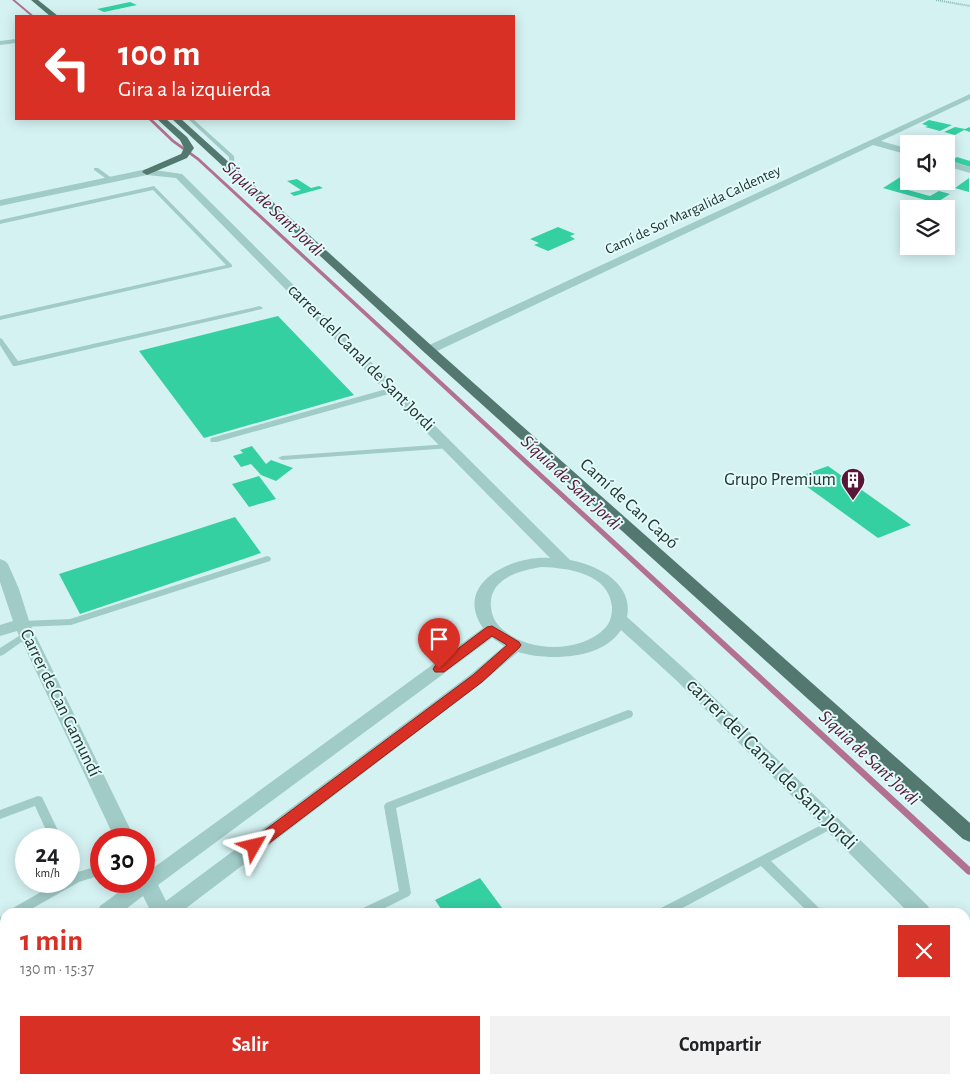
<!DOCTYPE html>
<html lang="es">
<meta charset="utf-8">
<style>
:root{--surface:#fff;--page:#f2f2f2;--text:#202124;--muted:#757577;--accent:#d93025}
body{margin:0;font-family:"Alegreya Sans",sans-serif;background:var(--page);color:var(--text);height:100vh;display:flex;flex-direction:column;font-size:19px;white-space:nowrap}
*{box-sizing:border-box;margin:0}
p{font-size:16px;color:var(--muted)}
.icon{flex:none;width:28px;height:28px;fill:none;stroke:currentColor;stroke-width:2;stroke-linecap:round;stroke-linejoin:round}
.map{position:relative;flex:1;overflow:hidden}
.sheet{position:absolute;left:0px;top:908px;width:970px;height:176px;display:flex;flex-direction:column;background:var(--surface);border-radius:15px 15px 0 0;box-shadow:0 2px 12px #0003}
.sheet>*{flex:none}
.guide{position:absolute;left:15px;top:15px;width:500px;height:105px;border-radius:0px;box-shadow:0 2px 12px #0003;background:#d93025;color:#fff;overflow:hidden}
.controls{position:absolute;left:900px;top:135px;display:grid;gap:10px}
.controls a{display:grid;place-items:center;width:55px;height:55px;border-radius:0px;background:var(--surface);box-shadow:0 2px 12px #0003;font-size:25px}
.speed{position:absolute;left:15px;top:828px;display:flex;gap:10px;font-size:25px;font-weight:700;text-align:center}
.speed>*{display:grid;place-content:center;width:65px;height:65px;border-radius:50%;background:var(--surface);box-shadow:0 2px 12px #0003;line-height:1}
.speed small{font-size:12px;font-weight:400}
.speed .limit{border:8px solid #d22;background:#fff;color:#111}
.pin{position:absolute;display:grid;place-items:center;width:42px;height:42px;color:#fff;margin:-51px -21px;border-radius:50% 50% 50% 0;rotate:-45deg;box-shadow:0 0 5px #0007}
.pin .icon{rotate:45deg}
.me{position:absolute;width:55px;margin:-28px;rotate:53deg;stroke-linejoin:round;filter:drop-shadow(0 0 4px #0008)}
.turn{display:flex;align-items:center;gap:18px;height:105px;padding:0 20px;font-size:22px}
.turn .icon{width:65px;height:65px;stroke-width:2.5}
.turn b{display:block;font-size:35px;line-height:42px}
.round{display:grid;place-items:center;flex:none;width:52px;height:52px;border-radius:0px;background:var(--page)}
.headline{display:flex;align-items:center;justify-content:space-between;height:85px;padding:0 20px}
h1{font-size:30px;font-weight:700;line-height:38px;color:var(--accent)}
.button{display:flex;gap:10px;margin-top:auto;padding:10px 20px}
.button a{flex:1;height:58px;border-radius:0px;background:var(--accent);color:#fff;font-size:20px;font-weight:700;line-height:58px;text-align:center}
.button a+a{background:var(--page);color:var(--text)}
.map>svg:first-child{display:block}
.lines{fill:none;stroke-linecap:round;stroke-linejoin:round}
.stream{fill:#b27191;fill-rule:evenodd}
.building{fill:#35d0a2}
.path{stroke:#8ab7b2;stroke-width:2;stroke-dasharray:1 1;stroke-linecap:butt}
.lane{fill:#a0cbc7;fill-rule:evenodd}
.street{fill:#a0cbc7;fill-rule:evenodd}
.primary{fill:#537870;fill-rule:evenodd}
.route{fill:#d93025;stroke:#8d1f18}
.labels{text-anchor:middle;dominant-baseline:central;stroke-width:4;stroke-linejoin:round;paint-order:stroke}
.far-street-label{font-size:15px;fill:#243430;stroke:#e1fafa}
.street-label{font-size:18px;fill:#243430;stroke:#e1fafa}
.poi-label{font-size:18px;fill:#243430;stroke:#e1fafa;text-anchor:end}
.water-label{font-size:19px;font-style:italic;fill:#581736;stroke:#e1fafa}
.near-street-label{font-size:21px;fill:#243430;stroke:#e1fafa}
</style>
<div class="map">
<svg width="970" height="1083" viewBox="0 0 970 1083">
<rect width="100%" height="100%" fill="#d5f2f2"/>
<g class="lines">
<path class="stream" d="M 12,0 L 15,0 L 34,16 L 31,16 Z
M 148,119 L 152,119 L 174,140 L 199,158 L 970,867 L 970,875 L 967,874 L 197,160 L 172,142 Z"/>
</g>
<path class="building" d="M 130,2 L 137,5 L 104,12 L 97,9 Z
M 929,120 L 947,124 L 952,125 L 940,131 L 925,127 L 928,126 L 922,124 Z
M 955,127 L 965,129 L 970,127 L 970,132 L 964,130 L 955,135 L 944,132 Z
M 957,157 L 970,161 L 970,167 L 951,161 Z
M 902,176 L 909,178 L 909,181 L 930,184 L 925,188 L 916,185 L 908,190 L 930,196 L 939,191 L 950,194 L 936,203 L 883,188 Z
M 969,178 L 969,192 L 955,188 Z
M 297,179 L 311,188 L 319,186 L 323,188 L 294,196 L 290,193 L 301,190 L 287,181 Z
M 558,227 L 575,234 L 570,236 L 575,239 L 548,251 L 534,245 L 539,243 L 530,239 Z
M 278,316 L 354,395 L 204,438 L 139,351 Z
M 252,446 L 266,464 L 271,460 L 293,468 L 276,481 L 261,475 L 251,464 L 241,467 L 233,456 L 243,453 L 240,450 Z
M 828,466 L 911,525 L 878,538 L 795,478 Z
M 259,476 L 276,499 L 249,507 L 232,484 Z
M 235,517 L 261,553 L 80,614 L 59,574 Z
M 480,878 L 505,912 L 443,912 L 435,900 Z
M 491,1079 L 521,1079 L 513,1083 L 493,1083 Z"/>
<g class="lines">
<path class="path" d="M 936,0 L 970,6"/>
<path class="lane" d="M 188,119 L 193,119 L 234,156 L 235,171 L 230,170 L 229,157 Z
M 94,168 L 98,168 L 113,179 L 108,180 L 94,170 Z
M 154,186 L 232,265 L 232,267 L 0,320 L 0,316 L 226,265 L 153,190 L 0,224 L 0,220 Z
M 260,306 L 263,308 L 262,309 L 16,366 L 13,366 L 0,345 L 0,338 L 2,339 L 18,361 Z
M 390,388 L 396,388 L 397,390 L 396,392 L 217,442 L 211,442 L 210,440 L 211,438 Z
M 448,444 L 451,444 L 452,446 L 451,448 L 282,460 L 278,458 L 282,456 Z
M 267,556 L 270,557 L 271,559 L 270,561 L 71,625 L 22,627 L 17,624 L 22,621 L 70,619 Z
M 27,631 L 32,634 L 30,636 L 3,655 L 0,656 L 0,648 Z
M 628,710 L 632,711 L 633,714 L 632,717 L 396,808 L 411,893 L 409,896 L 377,912 L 361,912 L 363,908 L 399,891 L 384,806 L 386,803 Z
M 38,796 L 42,797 L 62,839 L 50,839 L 35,806 L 0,819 L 0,810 Z
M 831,820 L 835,821 L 837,824 L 835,827 L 771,861 L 819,908 L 821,912 L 808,912 L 761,866 L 675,912 L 659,912 L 661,908 Z
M 69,860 L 73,862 L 78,872 L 101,865 L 101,875 L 79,882 L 26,912 L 11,912 L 13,908 L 60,881 L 69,881 Z
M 5,915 L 5,926 L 0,928 L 0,917 Z
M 389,1079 L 403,1079 L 402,1083 L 388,1083 Z
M 640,1079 L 657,1079 L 655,1083 L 640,1083 Z
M 804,1079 L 823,1079 L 821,1083 L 802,1083 Z"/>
<path class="street" d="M 16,39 L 16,43 L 0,45 L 0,41 Z
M 970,94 L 970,99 L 881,141 L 909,149 L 909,155 L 873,145 L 433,353 L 425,353 L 423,350 L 425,347 Z
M 946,160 L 970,167 L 970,173 L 946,166 Z
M 147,169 L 182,174 L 570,560 C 597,565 634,583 627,617 L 688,672 L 928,906 L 931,912 L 908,912 L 676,680 L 621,630 C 602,660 548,661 518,652 L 483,682 L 181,912 L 151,912 L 143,896 L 122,912 L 97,912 L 100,906 L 134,881 L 144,881 L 144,869 L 149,871 L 483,628 C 452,583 513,555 550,558 L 176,178 L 147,175 L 0,206 L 0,200 ZM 542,567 C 568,568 609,573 612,607 C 612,614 611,622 605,628 C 583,652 531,653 506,632 C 497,626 492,618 491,607 C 488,579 520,570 542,567 ZM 492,638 L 504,646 L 471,674 L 166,901 L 158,885 Z
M 0,559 L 5,561 L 8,564 L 19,589 L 30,624 L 135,839 L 115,839 L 17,631 L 0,636 L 0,625 L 13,621 L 0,582 Z
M 965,947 L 970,949 L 970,970 L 965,968 Z
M 5,977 L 5,998 L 0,999 L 0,978 Z
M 5,1022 L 5,1043 L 0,1045 L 0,1024 Z
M 221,1079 L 245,1079 L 247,1083 L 223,1083 Z"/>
<path class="primary" d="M 31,0 L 38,0 L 58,16 L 50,16 Z
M 157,119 L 166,119 L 187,137 L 194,148 L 187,158 L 147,175 L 142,172 L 144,170 L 181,154 L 184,148 L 180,140 Z
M 172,119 L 181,119 L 433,347 L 970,823 L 970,842 L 963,839 L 425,353 Z"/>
</g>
<path class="route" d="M 492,626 L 519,642 L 521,645 L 519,648 L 482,682 L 260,850 L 254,852 L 249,850 L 247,846 L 249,842 L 473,675 L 507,645 L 492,636 L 444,672 L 435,672 L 433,669 L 435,666 L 487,627 Z"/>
<defs>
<symbol id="building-pin" viewBox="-11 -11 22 30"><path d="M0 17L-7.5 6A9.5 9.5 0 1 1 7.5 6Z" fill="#581736" stroke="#e1fafa"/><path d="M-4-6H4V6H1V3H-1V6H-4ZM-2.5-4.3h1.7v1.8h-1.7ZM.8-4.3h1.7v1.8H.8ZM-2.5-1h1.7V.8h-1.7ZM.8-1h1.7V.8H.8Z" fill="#fff"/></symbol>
</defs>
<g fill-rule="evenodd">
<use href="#building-pin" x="839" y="466" width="28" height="38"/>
</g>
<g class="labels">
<g class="far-street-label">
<text transform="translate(693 210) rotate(-25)">Camí de Sor Margalida Caldentey</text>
</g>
<g class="street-label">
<text transform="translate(361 358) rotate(45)">carrer del Canal de Sant Jordi</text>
<text transform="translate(629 504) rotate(42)">Camí de Can Capó</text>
<text transform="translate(60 703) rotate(64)">Carrer de Can Gamundí</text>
</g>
<g class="poi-label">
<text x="836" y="480">Grupo Premium</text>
</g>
<g class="water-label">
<text transform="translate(273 209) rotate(43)">Síquia de Sant Jordi</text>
<text transform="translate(571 483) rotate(43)">Síquia de Sant Jordi</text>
<text transform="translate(869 758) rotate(43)">Síquia de Sant Jordi</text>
</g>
<g class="near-street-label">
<text transform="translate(772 764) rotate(45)">carrer del Canal de Sant Jordi</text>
</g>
</g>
</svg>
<div class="controls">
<a><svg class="icon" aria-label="sound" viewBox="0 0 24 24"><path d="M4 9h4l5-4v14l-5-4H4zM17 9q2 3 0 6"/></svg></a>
<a><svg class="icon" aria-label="layers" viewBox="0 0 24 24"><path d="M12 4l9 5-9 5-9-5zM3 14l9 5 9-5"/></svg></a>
</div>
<div class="speed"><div>24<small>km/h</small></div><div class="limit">30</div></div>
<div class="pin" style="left:439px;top:669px;background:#d93025"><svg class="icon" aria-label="arrive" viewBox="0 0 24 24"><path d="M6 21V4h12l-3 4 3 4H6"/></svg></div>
<svg class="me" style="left:254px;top:846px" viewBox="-20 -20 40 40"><path d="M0-17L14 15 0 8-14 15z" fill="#d93025" stroke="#fff" stroke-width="4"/></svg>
<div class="guide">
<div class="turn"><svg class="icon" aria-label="left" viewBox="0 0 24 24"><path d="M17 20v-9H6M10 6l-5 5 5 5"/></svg><div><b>100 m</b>Gira a la izquierda</div></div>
</div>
<section class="sheet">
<div class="headline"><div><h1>1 min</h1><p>130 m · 15:37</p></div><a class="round" style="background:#d93025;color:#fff"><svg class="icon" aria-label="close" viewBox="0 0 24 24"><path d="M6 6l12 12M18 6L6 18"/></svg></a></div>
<div class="button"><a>Salir</a><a>Compartir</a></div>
</section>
</div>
